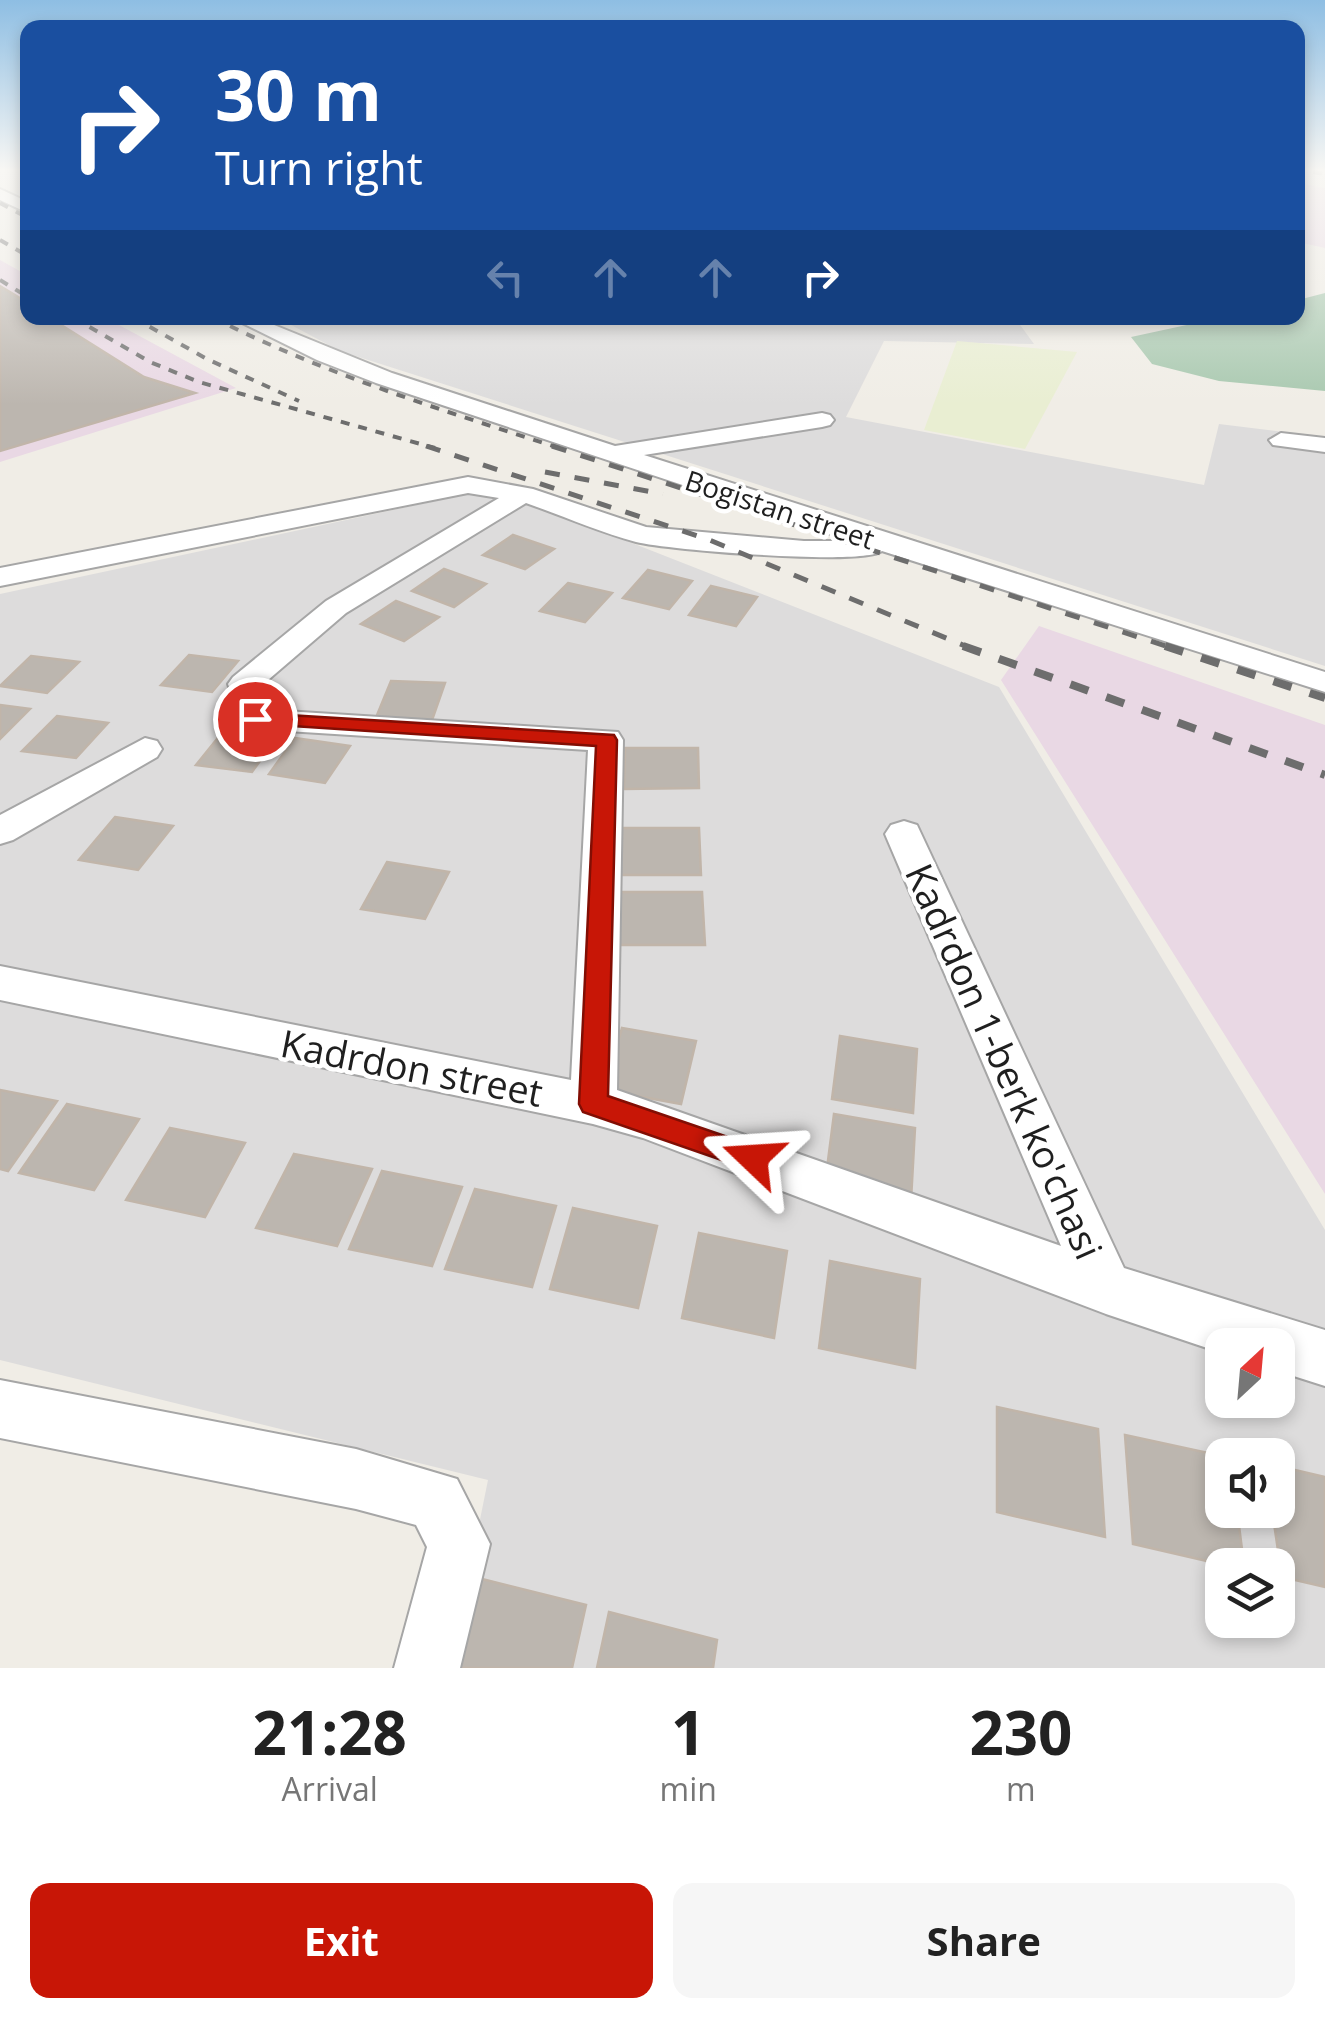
<!DOCTYPE html>
<style>
:root{--surface:#fff;--page:#f6f6f6;--text:#222;--muted:#767676;--accent:#c81606}
body{margin:0;font-family:"Open Sans",sans-serif;background:var(--page);color:var(--text);height:100vh;display:flex;flex-direction:column;font-size:38px;white-space:nowrap}
*{box-sizing:border-box;margin:0}
p{font-size:32px;color:var(--muted)}
.icon{flex:none;width:55px;height:55px;fill:none;stroke:currentColor;stroke-width:2;stroke-linecap:round;stroke-linejoin:round}
.map{position:relative;height:1668px;overflow:hidden}
.details{display:flex;flex-direction:column;background:var(--surface);flex:1}
.details>*{flex:none}
.guide{position:absolute;left:20px;top:20px;width:1285px;height:305px;border-radius:20px;box-shadow:0 5px 15px #0003;background:#1a4fa0;color:#fff;overflow:hidden}
.needle{width:65px;rotate:26deg}
.controls{position:absolute;left:1205px;top:1328px;display:grid;gap:20px}
.controls a{display:grid;place-items:center;width:90px;height:90px;border-radius:20px;background:var(--surface);box-shadow:0 5px 15px #0003;font-size:50px}
.pin{position:absolute;display:grid;place-items:center;width:85px;height:85px;color:#fff;margin:-42px;border:5px solid #fff;border-radius:50%;box-shadow:0 2px 10px #0007}
.me{position:absolute;width:110px;margin:-55px;rotate:290deg;stroke-linejoin:round;filter:drop-shadow(0 0 8px #0008)}
.turn{display:flex;align-items:center;gap:35px;height:210px;padding:0 30px;font-size:45px}
.turn .icon{width:130px;height:130px;stroke-width:2.5}
.turn b{display:block;font-size:70px;line-height:85px}
.lanes{display:flex;align-items:center;height:95px;padding:0 30px;background:#0003;justify-content:center;gap:50px;direction:ltr}
.lanes .off{opacity:.35}
.eta{display:flex;justify-content:space-evenly;align-items:center;height:170px;text-align:center}
.eta b{font-size:60px;font-weight:700;line-height:70px}
.button{display:flex;gap:20px;margin-top:auto;padding:20px 30px}
.button a{flex:1;height:115px;border-radius:20px;background:var(--accent);color:#fff;font-size:40px;font-weight:700;line-height:115px;text-align:center}
.button a+a{background:var(--page);color:var(--text)}
.map>svg:first-child{display:block}
.residential{fill:#dddcdc;fill-rule:evenodd}
.industrial{fill:#e9d8e4}
.farmland{fill:#e9eed2}
.cemetery{fill:#a8c8af}
.building{fill:#bcb6af;stroke:#c1b5a9;stroke-width:2.5}
.lines{fill:none;stroke-linecap:round;stroke-linejoin:round}
.minor-casing{stroke:#a6a6a6;stroke-width:4}
.minor{fill:#fff;fill-rule:evenodd}
.rail-far2{stroke:#6d6d6d;stroke-width:4;stroke-dasharray:9 9;stroke-linecap:butt}
.rail-far1{stroke:#6d6d6d;stroke-width:5;stroke-dasharray:15 15;stroke-linecap:butt}
.rail{stroke:#6d6d6d;stroke-width:8;stroke-dasharray:19 19;stroke-linecap:butt}
.route{fill:#c81606;stroke:#820e04;stroke-width:2.5}
.labels{text-anchor:middle;dominant-baseline:central;stroke-width:9;stroke-linejoin:round;paint-order:stroke}
.far-street-label{font-size:28px;fill:#1f1f1f;stroke:#fff}
.near-street-label{font-size:38px;fill:#1f1f1f;stroke:#fff}
</style>
<div class="map">
<svg width="1325" height="1668" viewBox="0 0 1325 1668">
<rect width="100%" height="100%" fill="#f0ede6"/>
<path class="residential" d="M 278,318 L 1015,318 L 1034,344 L 884,341 L 846,417 L 1204,485 L 1219,424 L 1325,437 L 1325,666 L 340,351 Z
M 477,492 L 525,501 L 999,687 L 1325,1230 L 1325,1668 L 450,1668 L 488,1480 L 0,1360 L 0,594 ZM 1222,1345 L 1278,1345 L 1278,1400 L 1222,1400 ZM 1222,1455 L 1278,1455 L 1278,1510 L 1222,1510 ZM 1222,1565 L 1278,1565 L 1278,1620 L 1222,1620 Z"/>
<path class="industrial" d="M 1298,183 L 1325,188 L 1325,248 L 1298,242 Z
M 0,260 L 27,275 L 28,318 L 106,318 L 236,388 L 0,462 Z
M 1039,626 L 1325,725 L 1325,1194 L 1001,680 Z"/>
<path class="farmland" d="M 957,341 L 1077,352 L 1025,449 L 924,430 Z"/>
<path class="cemetery" d="M 1325,293 L 1325,391 L 1219,381 L 1152,364 L 1131,337 L 1219,318 L 1298,318 L 1298,300 Z"/>
<path class="building" d="M 0,286 L 28,303 L 28,318 L 50,318 L 144,377 L 195,393 L 0,451 Z
M 513,535 L 554,549 L 525,569 L 483,555 Z
M 444,569 L 486,584 L 454,607 L 412,591 Z
M 648,570 L 692,581 L 669,609 L 623,598 Z
M 568,583 L 612,593 L 585,622 L 540,611 Z
M 711,586 L 757,597 L 736,626 L 689,615 Z
M 396,601 L 439,617 L 404,641 L 361,624 Z
M 189,655 L 238,661 L 212,692 L 161,685 Z
M 31,656 L 79,662 L 47,693 L 0,686 Z
M 391,681 L 445,683 L 431,723 L 375,720 Z
M 0,705 L 30,709 L 0,739 Z
M 57,716 L 108,723 L 76,758 L 22,751 Z
M 225,729 L 278,736 L 252,772 L 196,765 Z
M 295,738 L 350,746 L 325,783 L 269,774 Z
M 625,748 L 698,748 L 699,788 L 624,789 Z
M 115,817 L 173,826 L 138,870 L 79,860 Z
M 621,828 L 699,828 L 701,875 L 620,875 Z
M 387,862 L 449,872 L 425,919 L 361,909 Z
M 620,892 L 702,892 L 705,945 L 618,945 Z
M 622,1028 L 696,1041 L 681,1104 L 604,1090 Z
M 840,1036 L 917,1049 L 913,1113 L 832,1099 Z
M 0,1090 L 57,1101 L 8,1171 L 0,1169 Z
M 67,1104 L 139,1119 L 94,1190 L 19,1173 Z
M 834,1114 L 915,1128 L 911,1200 L 825,1184 Z
M 170,1128 L 245,1143 L 205,1217 L 126,1200 Z
M 294,1154 L 372,1169 L 337,1246 L 256,1228 Z
M 382,1171 L 462,1187 L 432,1266 L 349,1249 Z
M 475,1189 L 556,1206 L 532,1287 L 445,1269 Z
M 573,1208 L 657,1226 L 638,1308 L 550,1289 Z
M 699,1233 L 787,1251 L 774,1338 L 682,1318 Z
M 830,1261 L 920,1279 L 915,1368 L 819,1348 Z
M 997,1407 L 1098,1429 L 1105,1537 L 997,1512 Z
M 1125,1435 L 1222,1456 L 1222,1510 L 1237,1510 L 1244,1565 L 1224,1565 L 1133,1544 Z
M 1278,1466 L 1325,1477 L 1325,1587 L 1282,1577 L 1272,1510 L 1278,1510 Z
M 482,1579 L 586,1605 L 572,1668 L 457,1668 Z
M 609,1612 L 717,1640 L 713,1668 L 597,1668 Z"/>
<g class="lines">
<defs>
<path id="minor" d="M 0,189 L 28,202 L 28,213 L 0,200 Z
M 232,318 L 257,318 L 392,373 L 615,446 L 822,413 L 830,415 L 834,420 L 830,425 L 822,427 L 644,455 L 1325,672 L 1325,692 L 882,551 C 864,566 668,550 636,542 C 599,532 563,516 526,503 L 346,613 L 261,686 L 269,710 L 618,732 L 623,740 L 617,1090 L 1061,1246 L 885,834 L 891,825 L 904,821 L 917,825 L 1124,1268 L 1325,1330 L 1325,1386 L 1278,1371 L 1278,1345 L 1222,1345 L 1222,1353 L 1106,1314 L 643,1138 L 593,1124 L 0,1000 L 0,966 L 571,1080 L 588,750 L 255,729 L 243,726 L 228,684 L 233,677 L 326,601 L 499,498 L 468,493 L 0,586 L 0,568 L 468,477 L 533,489 L 646,527 L 804,541 L 851,541 L 376,383 L 317,360 Z
M 1281,433 L 1325,438 L 1325,452 L 1273,445 L 1269,440 Z
M 145,738 L 157,741 L 162,749 L 157,757 L 13,840 L 0,844 L 0,815 Z
M 0,1380 L 356,1449 L 457,1479 L 490,1544 L 460,1668 L 394,1668 L 427,1547 L 416,1525 L 356,1509 L 0,1438 Z"/>
</defs>
<use href="#minor" class="minor-casing"/>
<use href="#minor" class="minor"/>
<path class="rail-far2" d="M 1313,172 L 1325,174
M 0,203 L 28,218
M 0,240 L 28,256
M 0,280 L 28,297
M 74,318 L 150,362 L 199,382 L 435,448
M 134,318 L 207,359 L 299,401
M 214,318 C 324,374 442,410 559,448"/>
<path class="rail-far1" d="M 426,446 L 707,539 L 970,648
M 552,446 L 1172,648
M 545,472 L 663,494"/>
<path class="rail" d="M 963,646 L 1325,775
M 1165,646 L 1325,698"/>
</g>
<linearGradient id="sky" x2="0" y2="1"><stop stop-color="#8ebee3"/><stop offset="0.42" stop-color="#f8f7f4"/><stop offset="1" stop-color="#f8f7f4" stop-opacity="0"/></linearGradient>
<rect width="1325" height="405" fill="url(#sky)"/>
<path class="route" d="M 255,713 L 614,735 L 617,740 L 608,1096 L 763,1149 L 768,1158 L 763,1168 L 753,1171 L 583,1112 L 579,1104 L 596,746 L 248,723 L 245,719 Z"/>
<g class="labels">
<g class="far-street-label">
<text transform="translate(780 509) rotate(18)">Bogistan street</text>
</g>
<g class="near-street-label">
<text transform="translate(1005 1061) rotate(66)">Kadrdon 1-berk ko'chasi</text>
<text transform="translate(412 1067) rotate(11)">Kadrdon street</text>
</g>
</g>
</svg>
<div class="controls">
<a><svg class="needle" viewBox="-14 -14 28 28"><path d="M0-13l5 13h-10z" fill="#e53935"/><path d="M0 13l5-13h-10z" fill="#767676"/></svg></a>
<a><svg class="icon" aria-label="sound" viewBox="0 0 24 24"><path d="M4 9h4l5-4v14l-5-4H4zM17 9q2 3 0 6"/></svg></a>
<a><svg class="icon" aria-label="layers" viewBox="0 0 24 24"><path d="M12 4l9 5-9 5-9-5zM3 14l9 5 9-5"/></svg></a>
</div>
<div class="pin" style="left:255px;top:719px;background:#d93025"><svg class="icon" aria-label="arrive" viewBox="0 0 24 24"><path d="M6 21V4h12l-3 4 3 4H6"/></svg></div>
<svg class="me" style="left:753px;top:1158px" viewBox="-20 -20 40 40"><path d="M0-17L14 15 0 8-14 15z" fill="#c81606" stroke="#fff" stroke-width="4"/></svg>
<div class="guide">
<div class="turn"><svg class="icon" aria-label="right" viewBox="0 0 24 24"><path d="M7 20v-9h11M14 6l5 5-5 5"/></svg><div><b>30 m</b>Turn right</div></div>
<div class="lanes"><svg class="icon off" aria-label="left" viewBox="0 0 24 24"><path d="M17 20v-9H6M10 6l-5 5 5 5"/></svg><svg class="icon off" aria-label="ahead" viewBox="0 0 24 24"><path d="M12 20V5M6 11l6-6 6 6"/></svg><svg class="icon off" aria-label="ahead" viewBox="0 0 24 24"><path d="M12 20V5M6 11l6-6 6 6"/></svg><svg class="icon" aria-label="right" viewBox="0 0 24 24"><path d="M7 20v-9h11M14 6l5 5-5 5"/></svg></div>
</div>
</div>
<section class="details">
<div class="eta">
<div><b>21:28</b><p>Arrival</p></div>
<div><b>1</b><p>min</p></div>
<div><b>230</b><p>m</p></div>
</div>
<div class="button"><a>Exit</a><a>Share</a></div>
</section>
